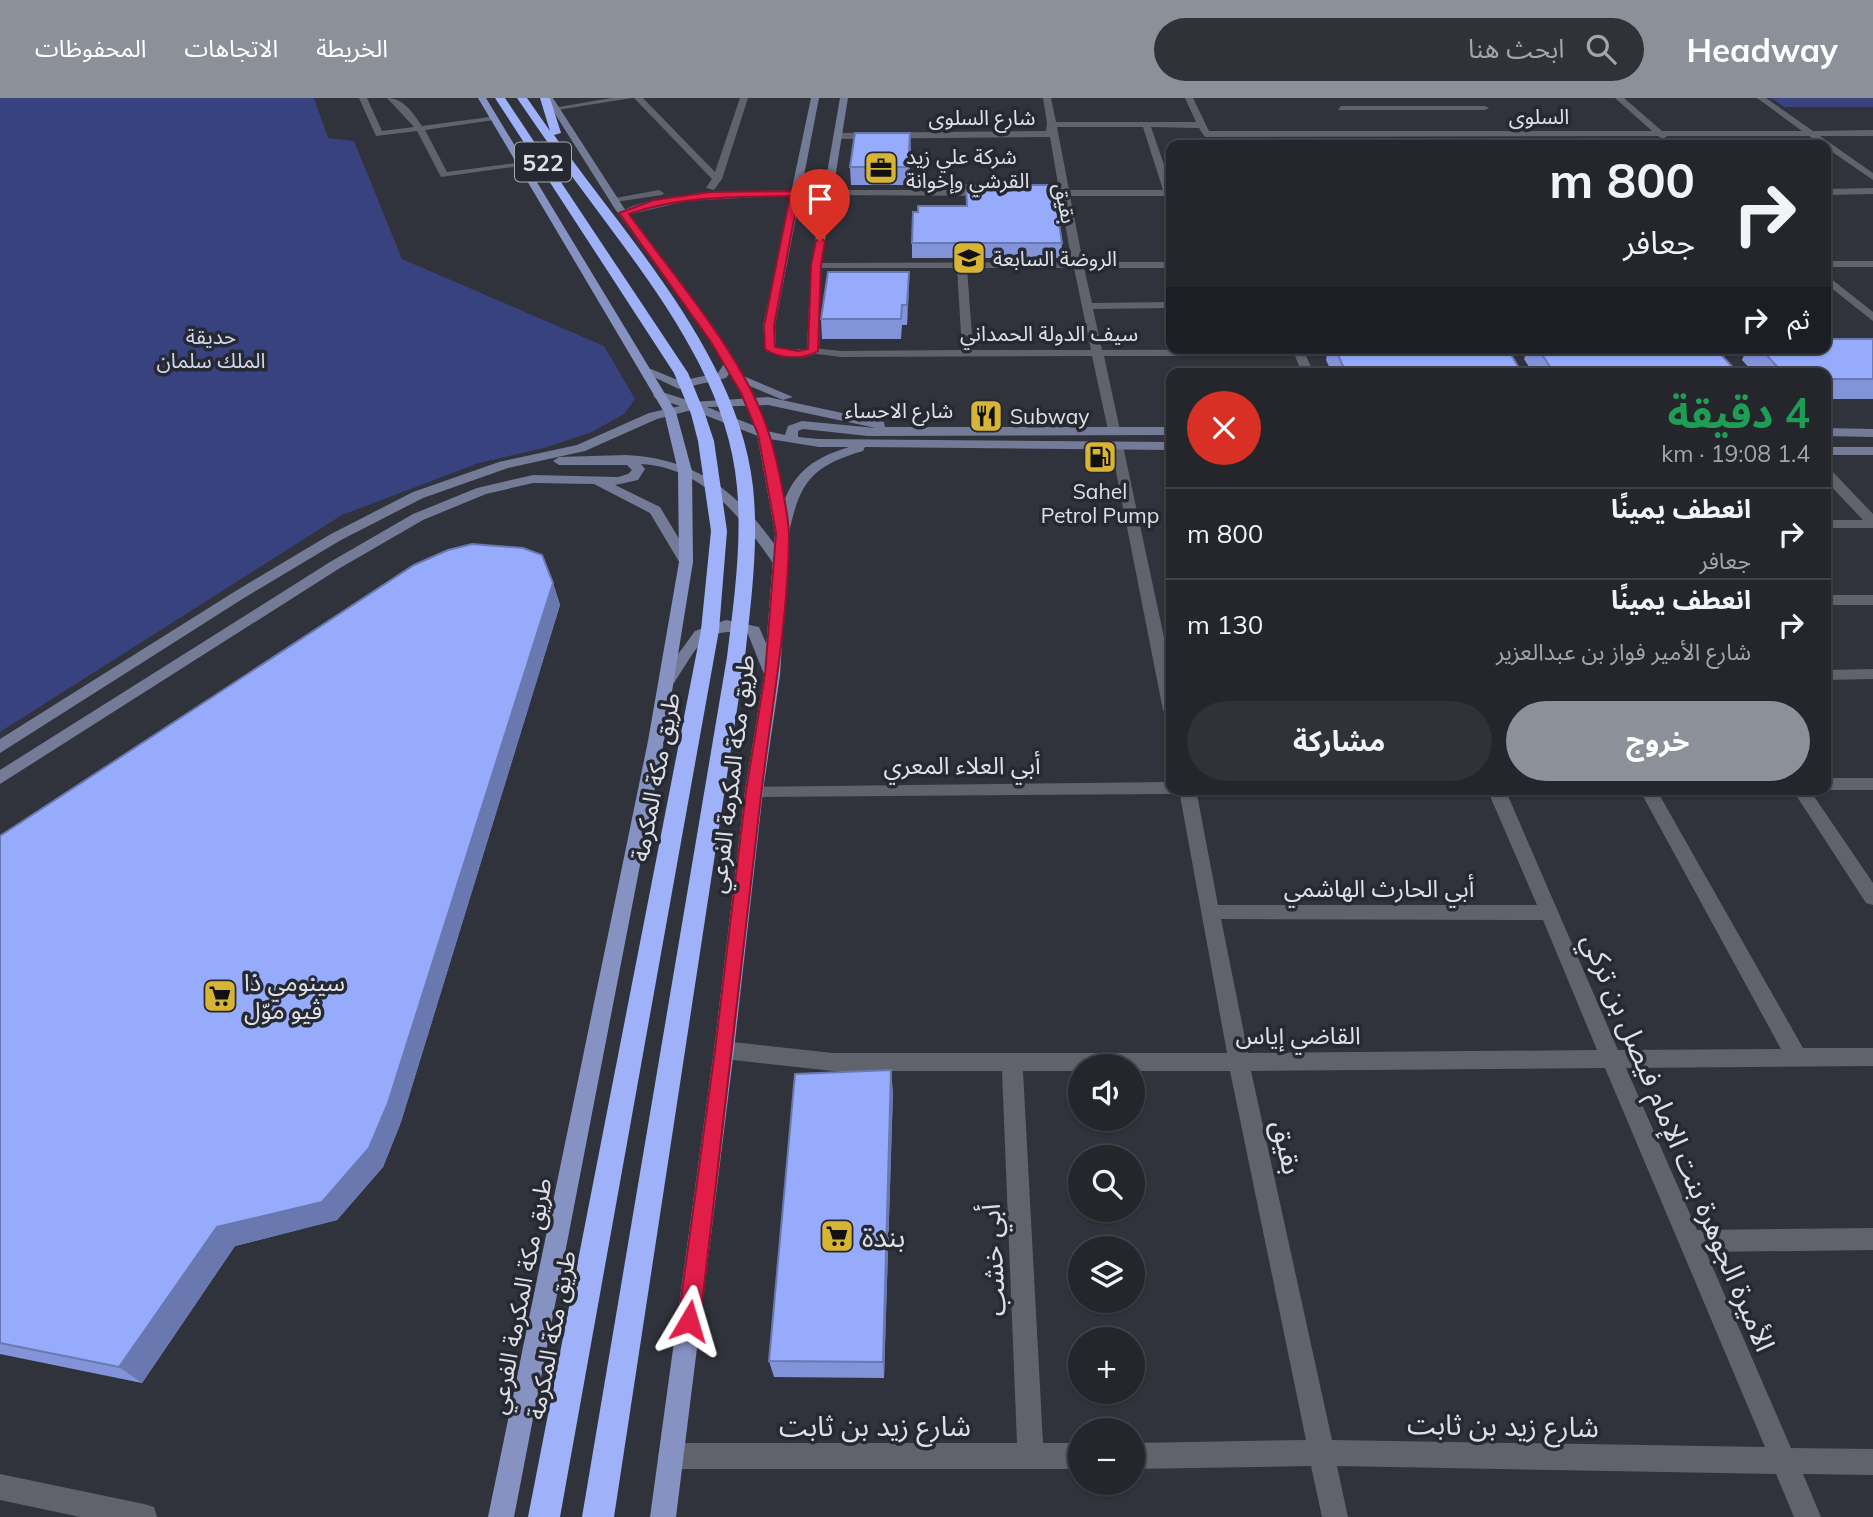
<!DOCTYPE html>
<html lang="ar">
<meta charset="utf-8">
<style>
:root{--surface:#24262c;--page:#303238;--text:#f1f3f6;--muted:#a3a5a9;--line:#414348;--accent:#8c9099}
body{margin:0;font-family:Mulish,"Noto Sans Arabic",sans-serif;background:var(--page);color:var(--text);direction:rtl;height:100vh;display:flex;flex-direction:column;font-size:26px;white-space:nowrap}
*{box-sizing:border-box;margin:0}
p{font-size:23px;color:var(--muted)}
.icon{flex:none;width:38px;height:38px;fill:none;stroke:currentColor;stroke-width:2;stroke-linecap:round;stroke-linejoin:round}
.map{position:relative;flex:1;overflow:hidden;direction:ltr}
.sheet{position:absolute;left:1166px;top:270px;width:665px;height:427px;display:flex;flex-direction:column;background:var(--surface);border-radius:14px;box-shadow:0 2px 5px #0004,0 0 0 2px var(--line);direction:rtl}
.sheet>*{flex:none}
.top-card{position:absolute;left:1166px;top:42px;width:665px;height:214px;border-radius:14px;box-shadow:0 2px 5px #0004,0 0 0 2px var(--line);direction:rtl;background:#24262c;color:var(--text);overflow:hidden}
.controls{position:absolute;left:1068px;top:956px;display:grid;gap:14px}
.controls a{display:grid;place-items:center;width:77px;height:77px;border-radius:50%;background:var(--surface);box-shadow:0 2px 5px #0004,0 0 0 2px var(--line);font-size:35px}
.pin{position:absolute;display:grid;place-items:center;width:60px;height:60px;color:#fff;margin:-72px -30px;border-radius:50% 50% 50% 0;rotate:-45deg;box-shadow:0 0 7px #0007}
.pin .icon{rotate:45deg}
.me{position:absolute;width:77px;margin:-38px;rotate:7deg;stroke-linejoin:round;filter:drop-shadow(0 0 5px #0008)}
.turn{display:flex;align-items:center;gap:24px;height:147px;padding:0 21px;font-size:32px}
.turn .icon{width:91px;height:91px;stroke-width:2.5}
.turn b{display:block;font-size:49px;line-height:60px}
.then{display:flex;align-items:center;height:66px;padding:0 21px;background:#0003;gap:14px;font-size:26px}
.round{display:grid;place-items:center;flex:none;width:74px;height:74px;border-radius:37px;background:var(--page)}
.summary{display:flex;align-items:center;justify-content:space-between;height:119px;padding:0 21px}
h1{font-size:42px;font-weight:700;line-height:52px;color:#1e9e55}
.primary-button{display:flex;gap:14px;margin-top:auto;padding:14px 21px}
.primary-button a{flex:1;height:80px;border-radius:42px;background:var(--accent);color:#fff;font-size:28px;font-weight:700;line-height:80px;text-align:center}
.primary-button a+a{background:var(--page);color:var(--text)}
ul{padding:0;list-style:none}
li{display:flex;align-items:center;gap:21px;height:91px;padding:0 21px;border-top:2px solid var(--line)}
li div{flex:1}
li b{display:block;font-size:26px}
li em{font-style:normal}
header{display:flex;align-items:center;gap:42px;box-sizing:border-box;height:98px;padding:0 35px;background:var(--accent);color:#fff}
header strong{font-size:33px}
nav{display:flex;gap:38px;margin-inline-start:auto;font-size:24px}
.search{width:490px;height:63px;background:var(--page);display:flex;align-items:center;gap:18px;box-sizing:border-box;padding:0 24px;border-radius:38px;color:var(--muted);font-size:26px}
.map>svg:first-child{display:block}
.green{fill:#37427f}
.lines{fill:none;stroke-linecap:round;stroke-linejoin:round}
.minor{fill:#60636c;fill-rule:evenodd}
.secondary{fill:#737b96;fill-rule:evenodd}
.primary{fill:#8692c1;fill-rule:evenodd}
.motorway{fill:#9fb2f9;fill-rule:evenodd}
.wall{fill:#8293d9}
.shaded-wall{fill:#6a78b0}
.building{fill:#97abfc;stroke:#6a78b0;stroke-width:2}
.route{fill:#e11d48;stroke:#92132f;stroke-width:2}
.labels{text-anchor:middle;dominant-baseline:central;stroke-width:7;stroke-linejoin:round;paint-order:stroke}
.far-street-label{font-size:21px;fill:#dee0e5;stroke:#262931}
.far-poi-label{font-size:21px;fill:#dee0e5;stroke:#262931;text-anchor:start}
.far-park-label{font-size:21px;fill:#d0d7ec;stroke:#262931}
.shield{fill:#262931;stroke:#a7a9af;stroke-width:2}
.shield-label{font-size:23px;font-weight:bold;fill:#dee0e5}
.street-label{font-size:24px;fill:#dee0e5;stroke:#262931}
.poi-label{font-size:24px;fill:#dee0e5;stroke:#262931;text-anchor:start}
.near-street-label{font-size:28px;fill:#dee0e5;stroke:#262931}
.near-poi-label{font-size:28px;fill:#dee0e5;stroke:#262931;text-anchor:start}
</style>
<header>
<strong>Headway</strong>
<div class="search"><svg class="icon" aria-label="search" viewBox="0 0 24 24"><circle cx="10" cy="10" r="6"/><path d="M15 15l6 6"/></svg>ابحث هنا</div>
<nav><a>الخريطة</a><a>الاتجاهات</a><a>المحفوظات</a></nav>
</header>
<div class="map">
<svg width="1873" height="1419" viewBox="0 0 1873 1419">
<rect width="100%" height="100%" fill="#30333b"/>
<path class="green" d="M 0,0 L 314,0 L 328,40 L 354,43 L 402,161 L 604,248 L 635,301 L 624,316 L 592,334 L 544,350 L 479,365 L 342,417 L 0,634 Z
M 1771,0 L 1873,0 L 1873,9 L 1784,9 Z
M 1373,40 L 1501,40 L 1507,47 L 1377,47 Z"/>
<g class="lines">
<path class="minor" d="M 359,0 L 367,0 L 382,33 L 414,29 L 387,0 C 404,0 413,15 422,28 L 497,18 L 494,22 L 425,32 L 447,74 L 523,64 L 527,67 L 441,79 L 417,33 L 376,38 Z
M 611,0 L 632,0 L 557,12 L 553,10 Z
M 634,0 L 643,0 L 715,74 L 740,0 L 748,0 L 722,81 L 714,92 L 706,90 L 712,81 Z
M 1043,0 L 1051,0 L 1056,24 L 1196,24 L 1185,0 L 1193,0 L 1209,33 L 1652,33 L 1615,0 L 1624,0 L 1662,33 L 1802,33 L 1757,0 L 1766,0 L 1813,33 L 1873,32 L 1873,38 L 1820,38 L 1873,75 L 1873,82 L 1809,38 L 1667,38 L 1663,41 L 1658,38 L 1205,39 L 1199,30 L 1151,29 L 1171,87 L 1171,98 L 1070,98 L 1083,164 L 1171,164 L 1171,170 L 1084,170 L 1092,205 L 1171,204 L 1171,210 L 1093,211 L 1102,252 L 1352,251 L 1358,254 L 1356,256 L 1306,258 L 1314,275 L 1302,275 L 1295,258 L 1104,258 L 1120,332 L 1114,336 L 1108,332 L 1092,258 L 841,259 L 809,255 L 809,251 L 813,250 L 841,253 L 962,252 L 957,170 L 816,170 L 811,167 L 812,165 L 1072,164 L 1060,98 L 1032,98 L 1027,95 L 1032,92 L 1059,92 L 1050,39 L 838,41 L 834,38 L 838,35 L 1046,33 L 1047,25 ZM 1057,29 L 1143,29 L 1163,92 L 1069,92 ZM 967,170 L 1074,170 L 1091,252 L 973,252 Z
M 1341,8 L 1485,8 L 1489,10 L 1485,12 L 1338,12 Z
M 1873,90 L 1873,96 L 1825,97 L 1825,91 Z
M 659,92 L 664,95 L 662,97 L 615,104 L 610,101 Z
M 795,92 L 800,95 L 798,97 L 687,103 L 623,118 L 618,115 C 651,93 753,93 795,92 Z
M 829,92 L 990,92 L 995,95 L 990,98 L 826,97 L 824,95 Z
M 1825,163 L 1873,163 L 1873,169 L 1825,169 Z
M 1825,176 L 1873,214 L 1873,223 L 1825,185 Z
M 1692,250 L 1768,251 L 1774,254 L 1768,257 L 1695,256 L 1689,253 Z
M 1488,251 L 1551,251 L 1557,254 L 1551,257 L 1484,256 L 1482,254 Z
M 1117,344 L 1123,348 L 1171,572 L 1171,617 L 1163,612 L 1111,348 Z
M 1825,370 L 1830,371 L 1873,416 L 1873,430 L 1825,430 L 1825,422 L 1863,422 L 1825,382 Z
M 1825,497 L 1873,497 L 1873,507 L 1825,507 Z
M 1873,571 L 1873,581 L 1825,582 L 1825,572 Z
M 1825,680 L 1873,680 L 1873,692 L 1825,692 L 1822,691 L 1825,691 Z
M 1171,684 L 1171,691 L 1196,691 L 1218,807 L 1537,807 L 1487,691 L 1505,691 L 1618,952 L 1781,951 L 1639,691 L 1656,691 L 1803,950 L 1873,950 L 1873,968 L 1626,970 L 1697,1132 L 1873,1130 L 1873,1152 L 1706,1154 L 1791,1350 L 1873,1351 L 1873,1377 L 1803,1376 L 1821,1419 L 1794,1419 L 1776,1376 L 1337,1368 L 1348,1419 L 1322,1419 L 1311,1368 L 1132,1371 L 1132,1345 L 1306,1342 L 1230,973 L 1132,973 L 1132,968 L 1080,968 L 1080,973 L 1023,973 L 1043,1345 L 1080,1345 L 1080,1371 L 671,1371 L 662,1367 L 658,1358 L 662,1349 L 671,1345 L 1017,1345 L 1002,973 L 833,973 L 724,961 L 717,958 L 714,952 L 717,946 L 724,943 L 833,955 L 1227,955 L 1179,692 L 1171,696 L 754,699 L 745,693 L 748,689 ZM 1221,821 L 1543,822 L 1597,952 L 1248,955 ZM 1605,970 L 1765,1349 L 1332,1342 L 1251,973 Z
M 1792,691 L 1809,691 L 1873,785 L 1873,807 L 1866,805 Z
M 0,1376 L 144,1406 L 154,1409 L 157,1419 L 80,1419 L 0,1402 Z"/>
<path class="secondary" d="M 545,0 L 553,0 L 624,110 L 720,241 L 720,245 L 712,245 L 615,111 Z
M 811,0 L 819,0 L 775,228 L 776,249 L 791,252 L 807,251 L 811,167 L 840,0 L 848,0 L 821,167 L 819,253 C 804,264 783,259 766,253 L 763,228 Z
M 726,263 L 736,265 L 726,280 L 679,291 L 641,273 L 651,271 L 680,283 L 718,275 Z
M 733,277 L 741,277 L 793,299 L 783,302 L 733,281 Z
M 659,293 L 693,304 L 768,299 L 884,324 L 885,329 L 1171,329 L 1171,337 L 868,338 L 803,331 L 798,333 L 798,339 L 819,341 L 1171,344 L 1171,352 L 865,349 L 863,353 C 812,368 800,383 789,435 L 782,439 L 775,435 C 786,386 799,364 849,349 L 819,349 L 763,340 L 692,312 L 657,321 L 585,353 L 508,370 L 423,400 L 341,442 L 244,500 L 0,655 L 0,641 L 234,494 L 331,436 L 413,394 L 499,364 L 577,347 L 649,315 L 680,308 L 655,300 L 653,297 ZM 768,307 L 876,330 L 802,323 L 788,328 L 785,337 L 767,333 L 707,309 Z
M 1825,330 L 1873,331 L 1873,339 L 1825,338 Z
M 1825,349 L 1873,349 L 1873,357 L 1825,357 Z
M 626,357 C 705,361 746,402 787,465 L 780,469 L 775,468 C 743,421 703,369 641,366 L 645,371 L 638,382 L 615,387 L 660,409 L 693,464 L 691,467 L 681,467 L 650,415 L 594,386 L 533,385 L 486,396 L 423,422 L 340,470 L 0,686 L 0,672 L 330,464 L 413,416 L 477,390 L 533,377 L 618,379 L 628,376 L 632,372 L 627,367 L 559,367 L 553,363 L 559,359 Z
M 726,522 L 759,529 L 780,577 L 778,581 L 766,581 L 748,536 C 702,527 697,551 674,585 L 662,585 L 660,581 L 695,533 Z"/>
<path class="primary" d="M 478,0 L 486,0 L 676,314 L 692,373 L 693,464 L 664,643 L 514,1419 L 488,1419 L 648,643 L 679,464 L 678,373 L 664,314 Z
M 712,241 L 720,241 L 753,295 L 769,336 L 789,435 L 780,577 L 763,693 L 734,952 L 676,1419 L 650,1419 L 714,952 L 745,693 L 764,577 L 775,435 L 757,336 L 741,295 L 710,243 Z"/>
<path class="motorway" d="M 495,0 L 505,0 L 688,275 L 705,316 L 714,343 L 727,433 L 719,532 L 560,1419 L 528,1419 L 701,532 L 711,433 L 698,343 L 691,316 L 674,275 Z
M 517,0 L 527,0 L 550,33 L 540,0 L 550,0 L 561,35 L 554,37 C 627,140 739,259 753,389 C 759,446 751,503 745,559 L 614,1419 L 582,1419 L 727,559 C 734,503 742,446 737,389 C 728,282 653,188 591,104 C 565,70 541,35 517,0 Z"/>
</g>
<path class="wall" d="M 911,52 L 909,87 L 851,87 L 850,69 Z
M 966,87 L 1062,145 L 1061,160 L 912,160 L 912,145 L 918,114 L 966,108 Z
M 909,174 L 907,227 L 902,227 L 901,241 L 822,241 L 821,221 Z
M 1873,241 L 1873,301 L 1825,301 L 1825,275 L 1754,275 L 1742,262 L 1747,250 L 1825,250 Z
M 1328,250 L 1507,250 L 1522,275 L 1332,275 L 1326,262 Z
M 1528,250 L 1715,250 L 1738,275 L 1533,275 L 1524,261 Z
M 553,485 L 560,507 L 401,1024 L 383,1069 L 337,1122 L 235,1148 L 142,1285 L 0,1256 L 0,738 Z
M 893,993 L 884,1280 L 774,1279 L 769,1263 Z"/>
<path class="shaded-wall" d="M 910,35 L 911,52 L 909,87 L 908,69 Z
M 909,174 L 909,194 L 907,227 L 907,207 Z
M 553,485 L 560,507 L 401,1024 L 383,1069 L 337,1122 L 235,1148 L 142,1285 L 119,1269 L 217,1129 Z
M 891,972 L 893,993 L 884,1280 L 883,1264 Z"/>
<path class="building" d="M 855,35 L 910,35 L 908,69 L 850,69 Z
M 966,87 L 1053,87 L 1062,145 L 912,145 L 913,114 L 918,114 L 918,108 L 967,108 Z
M 828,174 L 909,174 L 907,207 L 902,207 L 901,221 L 821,221 Z
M 1825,241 L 1873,241 L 1873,281 L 1825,281 L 1825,275 L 1783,275 L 1760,250 L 1825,250 Z
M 1335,250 L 1507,250 L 1522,275 L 1346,275 Z
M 1538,250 L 1715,250 L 1738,275 L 1554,275 Z
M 472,446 L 523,450 L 542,457 L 553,485 L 388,1005 L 369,1050 L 322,1104 L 217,1129 L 119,1269 L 0,1245 L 0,738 L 414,467 L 448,452 Z
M 891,972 L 883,1264 L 769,1263 L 795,976 Z"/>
<path class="route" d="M 710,94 L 795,93 L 799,95 L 774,228 L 775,249 L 798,253 L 808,251 L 811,167 L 816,143 L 820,140 L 825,143 L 821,167 L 818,253 C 803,262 779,261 765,251 L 764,228 L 790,98 C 735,99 681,98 629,116 C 675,180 746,260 769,336 C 776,357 789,417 789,438 C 788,526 771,611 761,698 C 742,873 722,1048 700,1223 L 697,1231 L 689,1234 L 681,1231 L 678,1223 L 715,952 L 746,693 L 765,576 L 776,435 L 758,336 L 741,295 L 711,244 L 619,115 L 654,102 Z"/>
<defs>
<symbol id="office-square" viewBox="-11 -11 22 22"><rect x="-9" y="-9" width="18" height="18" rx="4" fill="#d8b434" stroke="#262931"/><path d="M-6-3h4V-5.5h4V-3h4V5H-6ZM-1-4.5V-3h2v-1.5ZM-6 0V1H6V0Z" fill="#111"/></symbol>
<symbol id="school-square" viewBox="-11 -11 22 22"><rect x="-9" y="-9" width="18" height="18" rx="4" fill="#d8b434" stroke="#262931"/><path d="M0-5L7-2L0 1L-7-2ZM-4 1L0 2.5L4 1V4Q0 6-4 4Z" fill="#111"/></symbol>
<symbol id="restaurant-square" viewBox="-11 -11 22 22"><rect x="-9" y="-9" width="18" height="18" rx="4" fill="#d8b434" stroke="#262931"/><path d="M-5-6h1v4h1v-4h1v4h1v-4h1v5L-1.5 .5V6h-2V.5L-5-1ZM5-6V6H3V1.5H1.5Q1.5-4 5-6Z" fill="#111"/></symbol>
<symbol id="fuel-square" viewBox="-11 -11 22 22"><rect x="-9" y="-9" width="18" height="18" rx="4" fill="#d8b434" stroke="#262931"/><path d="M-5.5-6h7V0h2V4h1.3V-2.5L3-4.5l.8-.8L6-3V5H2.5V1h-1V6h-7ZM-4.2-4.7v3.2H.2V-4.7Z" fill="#111"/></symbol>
<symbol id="supermarket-square" viewBox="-11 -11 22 22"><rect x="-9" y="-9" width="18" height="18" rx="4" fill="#d8b434" stroke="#262931"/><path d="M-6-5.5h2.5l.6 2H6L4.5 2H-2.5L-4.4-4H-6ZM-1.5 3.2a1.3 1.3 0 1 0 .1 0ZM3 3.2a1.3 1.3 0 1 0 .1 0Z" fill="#111"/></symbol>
</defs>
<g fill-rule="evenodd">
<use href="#office-square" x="862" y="51" width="38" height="38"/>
<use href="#school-square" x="950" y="141" width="38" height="38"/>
<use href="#restaurant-square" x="967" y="299" width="38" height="38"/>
<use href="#fuel-square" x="1081" y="340" width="38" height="38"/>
<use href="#supermarket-square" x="201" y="879" width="38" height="38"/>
<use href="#supermarket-square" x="818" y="1119" width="38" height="38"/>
</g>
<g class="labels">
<g class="far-street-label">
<text x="1539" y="18">السلوى</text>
<text x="982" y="19">شارع السلوى</text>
<text transform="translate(1066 105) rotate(79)">بقيق</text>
<text x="1049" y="235">سيف الدولة الحمداني</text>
<text x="899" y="312">شارع الاحساء</text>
</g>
<g class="far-poi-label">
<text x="906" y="58">شركة علي زيد<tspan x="906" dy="24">القرشي وإخوانة</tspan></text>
<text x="993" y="160">الروضة السابعة</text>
<text x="1010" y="318">Subway</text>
<text x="1100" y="393" text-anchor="middle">Sahel<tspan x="1100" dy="24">Petrol Pump</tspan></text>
</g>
<g class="far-park-label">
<text x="211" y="238">حديقة<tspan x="211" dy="24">الملك سلمان</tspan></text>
</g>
<rect class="shield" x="515" y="44.5" width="56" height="39" rx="5"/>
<g class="shield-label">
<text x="543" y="64">522</text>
</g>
<g class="street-label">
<text x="962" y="667">أبي العلاء المعري</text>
<text transform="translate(731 676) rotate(-83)">طريق مكة المكرمة الفرعي</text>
<text transform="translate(655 679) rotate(-79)">طريق مكة المكرمة</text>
<text x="1379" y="790">أبي الحارث الهاشمي</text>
<text x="1298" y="937">القاضي إياس</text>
<text transform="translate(520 1198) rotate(-79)">طريق مكة المكرمة الفرعي</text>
<text transform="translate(551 1237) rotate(-79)">طريق مكة المكرمة</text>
</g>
<g class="poi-label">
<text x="244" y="884">سينومي ذا<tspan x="244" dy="28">ڤيو موّل</tspan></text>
</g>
<g class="near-street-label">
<text transform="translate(1679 1044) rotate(67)">الأميرة الجوهرة بنت الإمام فيصل بن تركي</text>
<text transform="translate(1288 1049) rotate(78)">بقيق</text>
<text transform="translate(992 1162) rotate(-93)">أبي خشب</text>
<text x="875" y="1327">شارع زيد بن ثابت</text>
<text transform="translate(1503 1327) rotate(1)">شارع زيد بن ثابت</text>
</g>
<g class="near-poi-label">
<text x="862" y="1138">بندة</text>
</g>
</g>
</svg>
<div class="controls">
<a><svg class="icon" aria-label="sound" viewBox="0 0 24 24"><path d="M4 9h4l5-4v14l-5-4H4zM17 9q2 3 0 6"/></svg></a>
<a><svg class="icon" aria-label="search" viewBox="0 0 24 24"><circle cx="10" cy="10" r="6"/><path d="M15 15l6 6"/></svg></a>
<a><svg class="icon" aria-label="layers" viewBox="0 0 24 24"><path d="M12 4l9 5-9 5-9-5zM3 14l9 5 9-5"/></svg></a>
<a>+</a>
<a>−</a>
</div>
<div class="pin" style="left:820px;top:143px;background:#d93025"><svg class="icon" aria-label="arrive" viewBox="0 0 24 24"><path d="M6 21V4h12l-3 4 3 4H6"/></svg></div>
<svg class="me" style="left:689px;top:1223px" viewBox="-20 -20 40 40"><path d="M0-17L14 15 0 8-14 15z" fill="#e11d48" stroke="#fff" stroke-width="4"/></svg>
<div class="top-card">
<div class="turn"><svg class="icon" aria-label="right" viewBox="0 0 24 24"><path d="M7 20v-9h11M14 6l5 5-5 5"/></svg><div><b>800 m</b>جعافر</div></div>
<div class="then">ثم<svg class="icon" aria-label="right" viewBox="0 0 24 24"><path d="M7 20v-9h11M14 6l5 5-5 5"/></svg></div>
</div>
<section class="sheet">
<div class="summary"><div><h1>4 دقيقة</h1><p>1.4 km · 19:08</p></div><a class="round" style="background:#d93025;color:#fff"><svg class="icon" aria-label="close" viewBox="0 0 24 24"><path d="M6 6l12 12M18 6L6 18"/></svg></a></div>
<ul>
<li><svg class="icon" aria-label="right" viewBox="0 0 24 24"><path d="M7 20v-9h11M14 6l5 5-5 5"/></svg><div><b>انعطف يمينًا</b><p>جعافر</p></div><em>800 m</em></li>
<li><svg class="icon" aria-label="right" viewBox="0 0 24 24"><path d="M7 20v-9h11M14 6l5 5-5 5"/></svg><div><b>انعطف يمينًا</b><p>شارع الأمير فواز بن عبدالعزير</p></div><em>130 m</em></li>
</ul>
<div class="primary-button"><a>خروج</a><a>مشاركة</a></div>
</section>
</div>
